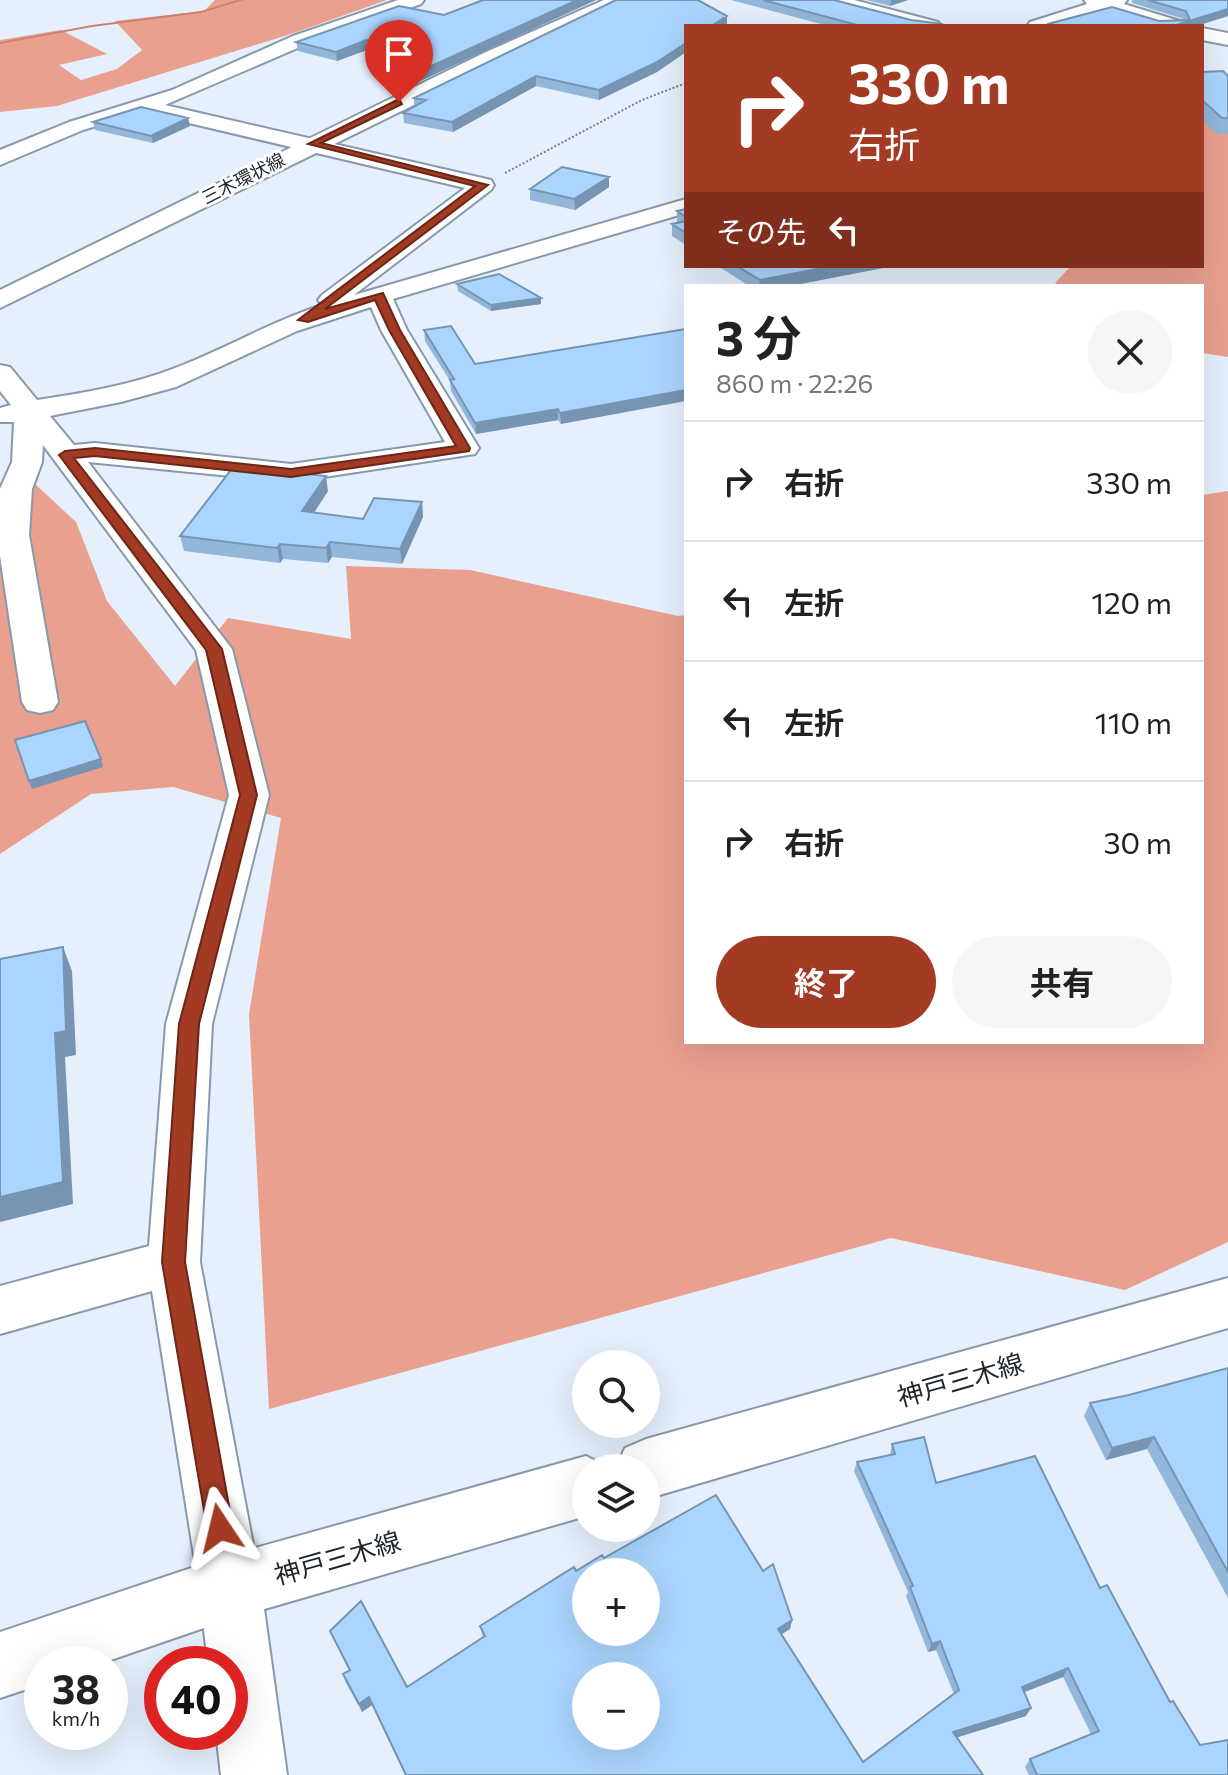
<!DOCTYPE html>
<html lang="ja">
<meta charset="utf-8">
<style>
:root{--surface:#fff;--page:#f6f6f6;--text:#222;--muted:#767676;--line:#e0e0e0;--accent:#a33a23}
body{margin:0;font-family:Commissioner,"Noto Sans JP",sans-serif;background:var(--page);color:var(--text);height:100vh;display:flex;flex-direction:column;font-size:30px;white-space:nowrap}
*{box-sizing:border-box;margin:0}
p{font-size:26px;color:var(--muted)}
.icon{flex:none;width:44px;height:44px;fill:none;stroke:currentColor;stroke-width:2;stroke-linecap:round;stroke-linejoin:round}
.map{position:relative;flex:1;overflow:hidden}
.details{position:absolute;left:684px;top:284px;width:520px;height:760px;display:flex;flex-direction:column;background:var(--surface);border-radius:0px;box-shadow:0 8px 32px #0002}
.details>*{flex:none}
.guide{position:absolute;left:684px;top:24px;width:520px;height:244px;border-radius:0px;box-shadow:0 8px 32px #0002;background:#a33a23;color:#fff;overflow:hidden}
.controls{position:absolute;left:572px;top:1350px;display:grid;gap:16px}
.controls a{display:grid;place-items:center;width:88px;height:88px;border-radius:50%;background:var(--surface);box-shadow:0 8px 32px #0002;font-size:40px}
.speed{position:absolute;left:24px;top:1646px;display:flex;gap:16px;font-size:40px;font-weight:700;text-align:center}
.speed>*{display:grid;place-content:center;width:104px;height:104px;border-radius:50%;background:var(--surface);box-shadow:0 8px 32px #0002;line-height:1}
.speed small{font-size:20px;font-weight:400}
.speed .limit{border:12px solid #d22;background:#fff;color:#111}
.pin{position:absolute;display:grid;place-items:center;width:68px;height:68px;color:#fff;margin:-82px -34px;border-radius:50% 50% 50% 0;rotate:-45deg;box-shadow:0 0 8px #0007}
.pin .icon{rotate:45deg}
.me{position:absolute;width:88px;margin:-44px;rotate:350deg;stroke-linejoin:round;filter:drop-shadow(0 0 6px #0008)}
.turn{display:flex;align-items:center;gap:28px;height:168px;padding:0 32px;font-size:36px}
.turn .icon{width:104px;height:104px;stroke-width:2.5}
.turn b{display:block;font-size:56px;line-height:68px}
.then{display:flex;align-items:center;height:76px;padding:0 32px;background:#0003;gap:16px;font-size:30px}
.round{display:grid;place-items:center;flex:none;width:84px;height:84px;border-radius:42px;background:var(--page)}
.head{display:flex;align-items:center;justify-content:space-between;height:136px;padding:0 32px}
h1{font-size:48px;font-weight:700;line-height:60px}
.action{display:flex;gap:16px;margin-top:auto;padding:16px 32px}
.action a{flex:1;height:92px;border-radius:48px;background:var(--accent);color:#fff;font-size:32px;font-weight:700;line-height:92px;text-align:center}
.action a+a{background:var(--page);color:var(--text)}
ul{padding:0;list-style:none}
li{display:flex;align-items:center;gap:24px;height:120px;padding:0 32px;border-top:2px solid var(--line)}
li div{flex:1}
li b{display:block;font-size:30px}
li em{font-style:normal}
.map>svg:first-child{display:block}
.forest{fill:#eaa08f}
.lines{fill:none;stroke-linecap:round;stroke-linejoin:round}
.stream{fill:#ca8372;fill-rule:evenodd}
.minor-casing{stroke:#8799aa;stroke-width:4}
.major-casing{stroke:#8799aa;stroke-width:4}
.path{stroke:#79818a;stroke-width:2;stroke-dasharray:2 2;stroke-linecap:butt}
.minor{fill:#fff;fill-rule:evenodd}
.major{fill:#fff;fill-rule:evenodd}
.wall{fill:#92b7da}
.shaded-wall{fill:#7795b2}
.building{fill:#aad5fe;stroke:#7795b2;stroke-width:2;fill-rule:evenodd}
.route{fill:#a33a23;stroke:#6a2617;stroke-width:2}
.labels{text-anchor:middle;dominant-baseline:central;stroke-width:6;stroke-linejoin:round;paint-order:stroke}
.far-street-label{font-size:18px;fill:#1e252b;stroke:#fff}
.near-street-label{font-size:26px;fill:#1e252b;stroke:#fff}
</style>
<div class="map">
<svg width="1228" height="1775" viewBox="0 0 1228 1775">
<rect width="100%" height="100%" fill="#e5f0fc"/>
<path class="forest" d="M 215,0 L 387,0 L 291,34 L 57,106 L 0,112 L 0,40 L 61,30 L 107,54 L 59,65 L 81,80 L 117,69 L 142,50 L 115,21 L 204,11 Z
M 1202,72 L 1228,75 L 1228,357 L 1202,353 L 1202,286 L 1060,286 L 1055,283 L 1071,266 L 1202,266 Z
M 34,483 L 76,522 L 107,601 L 175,686 L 228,618 L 351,639 L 346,566 L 470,570 L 678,616 L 686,615 L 686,1042 L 1202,1042 L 1202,495 L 1228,491 L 1228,1242 L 1125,1290 L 891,1238 L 269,1409 L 249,1014 L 281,818 L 173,787 L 91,794 L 0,854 L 0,497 Z"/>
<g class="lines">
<path class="stream" d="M 237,0 L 244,0 L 201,13 L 92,27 L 0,44 L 0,42 L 92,25 L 201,11 Z"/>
<defs>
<path id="minor" d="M 398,0 L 424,0 L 421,4 L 307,44 L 165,105 L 491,180 L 494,185 L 491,190 L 354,295 L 686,199 L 686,213 L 393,299 L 407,330 L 479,448 L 475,454 L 291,482 L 88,462 L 232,649 L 269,795 L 212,1024 L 200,1262 L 261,1587 L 287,1775 L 221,1775 L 216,1732 L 230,1732 L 230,1664 L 208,1664 L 199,1587 L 152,1291 L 0,1334 L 0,1286 L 149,1246 L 166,1024 L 229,795 L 196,650 L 43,445 L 42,462 L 32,489 L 29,535 L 58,702 L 53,710 L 40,713 L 27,710 L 22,702 L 0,556 L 0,489 L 12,462 L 14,422 L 0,422 L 0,408 L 11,405 L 0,391 L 0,365 L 10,367 L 37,400 C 84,393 131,385 175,368 C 225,349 270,322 322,305 L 318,300 L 322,295 L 465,188 L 142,112 L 83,130 L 0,165 L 0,150 L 69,122 L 172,90 L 293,36 ZM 371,307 L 381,330 L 445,442 L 291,464 L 95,443 L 74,445 L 50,416 L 121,402 L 176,387 L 297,331 Z
M 825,0 L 854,0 L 938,22 L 941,26 L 911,26 L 828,4 Z
M 1084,0 L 1127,0 L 1124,4 L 1183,22 L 1186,26 L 1158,26 L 1106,10 L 1055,26 L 1027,26 L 1030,22 L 1087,4 Z
M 1202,28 L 1228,33 L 1228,45 L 1202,40 Z"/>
<path id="major" d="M 604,0 L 628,0 L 0,308 L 0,290 L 486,52 Z
M 1228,1278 L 1228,1328 L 646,1499 L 646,1468 L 616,1468 L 625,1448 L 646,1439 Z
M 586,1456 L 609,1468 L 586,1468 L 586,1516 L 230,1619 L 99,1664 L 42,1664 L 42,1684 L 0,1698 L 0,1632 L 230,1555 Z"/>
</defs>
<use href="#minor" class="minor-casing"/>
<use href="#major" class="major-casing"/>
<path class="path" d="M 505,173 L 642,100 L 686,83"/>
<use href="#minor" class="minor"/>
<use href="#major" class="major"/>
</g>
<path class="wall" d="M 483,0 L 596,0 L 418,82 L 381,53 L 367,50 L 337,61 L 298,51 L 296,42 L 444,15 Z
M 616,0 L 698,0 L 727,16 L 727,25 L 725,26 L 686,26 L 686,52 L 657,72 L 599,100 L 536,86 L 453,132 L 404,123 L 403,113 L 414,106 L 414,98 Z
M 731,0 L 834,0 L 911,20 L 943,26 L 828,26 Z
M 866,0 L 908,0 L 890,6 Z
M 1132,0 L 1228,0 L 1228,16 L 1196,26 L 1046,26 L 1185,21 L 1184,19 L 1132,3 Z
M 1202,72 L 1228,76 L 1228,134 L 1217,134 L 1202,120 Z
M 188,118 L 190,126 L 153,143 L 95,130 L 93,122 Z
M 609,177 L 609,187 L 575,210 L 530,200 L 530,189 Z
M 686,209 L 686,245 L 672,236 L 672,224 L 677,223 L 677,211 Z
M 718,266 L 893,266 L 790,286 L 749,286 Z
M 457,284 L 541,304 L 491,311 L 458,291 Z
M 686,329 L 561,424 L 558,420 L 476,434 L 451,391 L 450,381 L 425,341 L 424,330 L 475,364 Z
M 328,491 L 314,513 L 363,519 L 422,502 L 423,517 L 402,564 L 332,557 L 328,563 L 283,559 L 280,563 L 184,551 L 180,536 Z
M 1228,1368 L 1228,1598 L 1147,1449 L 1106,1460 L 1084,1416 L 1090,1403 L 1129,1395 Z
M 892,1444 L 936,1483 L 1100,1588 L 1170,1702 L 1200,1745 L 1228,1775 L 1029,1775 L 1025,1767 L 1030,1759 L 1091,1734 L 1063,1677 L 1024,1692 L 1026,1716 L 957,1737 L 983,1775 L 405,1775 L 372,1705 L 362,1712 L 346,1683 L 343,1674 L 349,1671 L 330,1631 L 407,1687 L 483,1638 L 480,1626 L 576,1571 L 604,1558 L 792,1620 L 790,1629 L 782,1634 L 863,1762 L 954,1694 L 936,1650 L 928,1652 L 906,1596 L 908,1592 L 854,1471 L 857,1462 L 890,1455 Z"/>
<path class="shaded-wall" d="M 577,0 L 596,0 L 418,82 L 418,72 Z
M 891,0 L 908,0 L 890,6 Z
M 1228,9 L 1228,16 L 1196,26 L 1173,26 Z
M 727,16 L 727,25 L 725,26 L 711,26 Z
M 366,40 L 367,50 L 337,61 L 336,52 Z
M 686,43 L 686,52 L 657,72 L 599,100 L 599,90 Z
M 536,76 L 536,86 L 453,132 L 452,122 Z
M 188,118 L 190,126 L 153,143 L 151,136 Z
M 609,177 L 609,187 L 575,210 L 574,199 Z
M 833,266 L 893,266 L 790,286 L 759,286 L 760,280 Z
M 541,298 L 541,304 L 491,311 L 491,305 Z
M 686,390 L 686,401 L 561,424 L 560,413 Z
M 558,409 L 558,420 L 476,434 L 475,423 Z
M 326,476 L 328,491 L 305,526 L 302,511 Z
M 422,502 L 423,517 L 402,564 L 400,549 Z
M 330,542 L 332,557 L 328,563 L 326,548 Z
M 280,544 L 283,559 L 280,563 L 277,548 Z
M 101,759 L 103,767 L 32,789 L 29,781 Z
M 63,947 L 72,971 L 76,1055 L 65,1057 L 73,1204 L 0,1222 L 0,1197 L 55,1033 Z
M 1154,1437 L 1147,1449 L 1106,1460 L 1112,1448 Z
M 792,1620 L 790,1629 L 777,1637 L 778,1629 Z
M 940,1641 L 936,1650 L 928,1652 L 932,1644 Z
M 1068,1668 L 1063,1677 L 1017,1695 L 1022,1687 Z
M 369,1697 L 372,1705 L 362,1712 L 359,1704 Z
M 1031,1708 L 1026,1716 L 949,1740 L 953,1732 Z"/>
<path class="building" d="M 483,0 L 577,0 L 418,72 L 380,43 L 366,40 L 336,52 L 296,42 L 399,6 L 444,15 Z
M 616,0 L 698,0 L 727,16 L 711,26 L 686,26 L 686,43 L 657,62 L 599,90 L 536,76 L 452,122 L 403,113 L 426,100 L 414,98 Z
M 763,0 L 834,0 L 911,20 L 943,24 L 937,26 L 861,26 Z
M 1148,0 L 1228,0 L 1228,9 L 1173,26 L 1046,26 L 1048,24 L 1112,7 L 1159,21 L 1190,20 L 1186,11 Z
M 1223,71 L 1228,76 L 1228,118 L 1222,118 L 1202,100 L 1202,72 Z
M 141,107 L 188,118 L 151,136 L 93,122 Z
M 562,167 L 609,177 L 574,199 L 530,189 Z
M 686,209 L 686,217 L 677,211 Z
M 686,221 L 686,233 L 672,224 Z
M 737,266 L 833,266 L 760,280 Z
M 499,274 L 541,298 L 491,305 L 457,284 Z
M 451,326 L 475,364 L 686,329 L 686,390 L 560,413 L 558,409 L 475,423 L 450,380 L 454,379 L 424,330 Z
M 234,466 L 326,476 L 302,511 L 363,519 L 374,498 L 422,502 L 400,549 L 330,542 L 326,548 L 280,544 L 277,548 L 180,536 Z
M 85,721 L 101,759 L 29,781 L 15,740 Z
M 63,947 L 66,1031 L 55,1033 L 63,1182 L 0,1197 L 0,959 Z
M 1228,1368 L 1228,1572 L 1154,1437 L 1112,1448 L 1090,1403 L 1129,1395 Z
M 924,1437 L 936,1483 L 1035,1456 L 1100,1588 L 1107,1585 L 1170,1702 L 1173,1701 L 1200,1745 L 1228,1740 L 1228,1775 L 1037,1775 L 1030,1759 L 1099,1731 L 1068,1668 L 1022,1687 L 1031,1708 L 953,1732 L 983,1775 L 406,1775 L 369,1697 L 359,1704 L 343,1674 L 350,1670 L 330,1631 L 361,1601 L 407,1687 L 485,1636 L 480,1626 L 574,1567 L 576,1571 L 602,1555 L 604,1558 L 716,1495 L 763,1571 L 773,1564 L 792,1620 L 778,1629 L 863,1762 L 959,1690 L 940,1641 L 932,1644 L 910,1587 L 913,1586 L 857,1462 L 895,1454 L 892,1444 ZM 586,1572 L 646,1572 L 646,1632 L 586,1632 ZM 586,1676 L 646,1676 L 646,1736 L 586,1736 Z"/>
<path class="route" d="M 399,99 L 402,104 L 321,143 L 488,185 L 325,309 L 383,293 L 400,330 L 470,448 L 469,451 L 291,477 L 95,456 L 74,458 L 222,649 L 257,795 L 199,1024 L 185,1262 L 233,1528 L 229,1537 L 220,1541 L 211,1537 L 207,1528 L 162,1262 L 179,1024 L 240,795 L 206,650 L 59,455 L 65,451 L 95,448 L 291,469 L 456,446 L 389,330 L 375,300 L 308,322 L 298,320 L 475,186 L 308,144 Z"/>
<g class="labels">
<g class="far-street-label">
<text transform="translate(243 178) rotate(-27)">三木環状線</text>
</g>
<g class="near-street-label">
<text transform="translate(960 1379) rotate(-16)">神戸三木線</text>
<text transform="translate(337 1557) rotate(-16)">神戸三木線</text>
</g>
</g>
</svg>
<div class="controls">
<a><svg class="icon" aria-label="search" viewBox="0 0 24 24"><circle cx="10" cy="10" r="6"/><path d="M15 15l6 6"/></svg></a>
<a><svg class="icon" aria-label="layers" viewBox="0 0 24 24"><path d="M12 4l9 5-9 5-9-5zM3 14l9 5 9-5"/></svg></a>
<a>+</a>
<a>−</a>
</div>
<div class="speed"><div>38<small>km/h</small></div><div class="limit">40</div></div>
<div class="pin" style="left:399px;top:102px;background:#d93025"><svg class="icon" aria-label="arrive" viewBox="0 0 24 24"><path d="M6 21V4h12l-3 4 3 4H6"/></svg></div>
<svg class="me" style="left:220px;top:1528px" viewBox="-20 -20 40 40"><path d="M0-17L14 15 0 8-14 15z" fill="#a33a23" stroke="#fff" stroke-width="4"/></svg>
<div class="guide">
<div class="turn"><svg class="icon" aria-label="right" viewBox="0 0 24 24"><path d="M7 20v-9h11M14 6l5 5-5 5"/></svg><div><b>330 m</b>右折</div></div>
<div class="then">その先<svg class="icon" aria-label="left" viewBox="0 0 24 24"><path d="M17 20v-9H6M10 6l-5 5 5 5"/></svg></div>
</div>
<section class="details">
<div class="head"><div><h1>3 分</h1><p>860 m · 22:26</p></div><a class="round"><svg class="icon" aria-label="close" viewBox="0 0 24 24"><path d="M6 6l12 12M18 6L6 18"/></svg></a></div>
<ul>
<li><svg class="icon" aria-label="right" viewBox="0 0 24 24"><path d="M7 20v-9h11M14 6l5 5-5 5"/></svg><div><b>右折</b></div><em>330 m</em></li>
<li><svg class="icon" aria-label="left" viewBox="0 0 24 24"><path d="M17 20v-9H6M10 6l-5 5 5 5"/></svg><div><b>左折</b></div><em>120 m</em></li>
<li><svg class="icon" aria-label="left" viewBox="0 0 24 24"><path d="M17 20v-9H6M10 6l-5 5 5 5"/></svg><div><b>左折</b></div><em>110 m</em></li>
<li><svg class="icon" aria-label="right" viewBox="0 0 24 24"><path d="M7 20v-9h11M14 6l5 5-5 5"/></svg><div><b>右折</b></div><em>30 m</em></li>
</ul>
<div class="action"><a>終了</a><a>共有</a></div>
</section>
</div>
